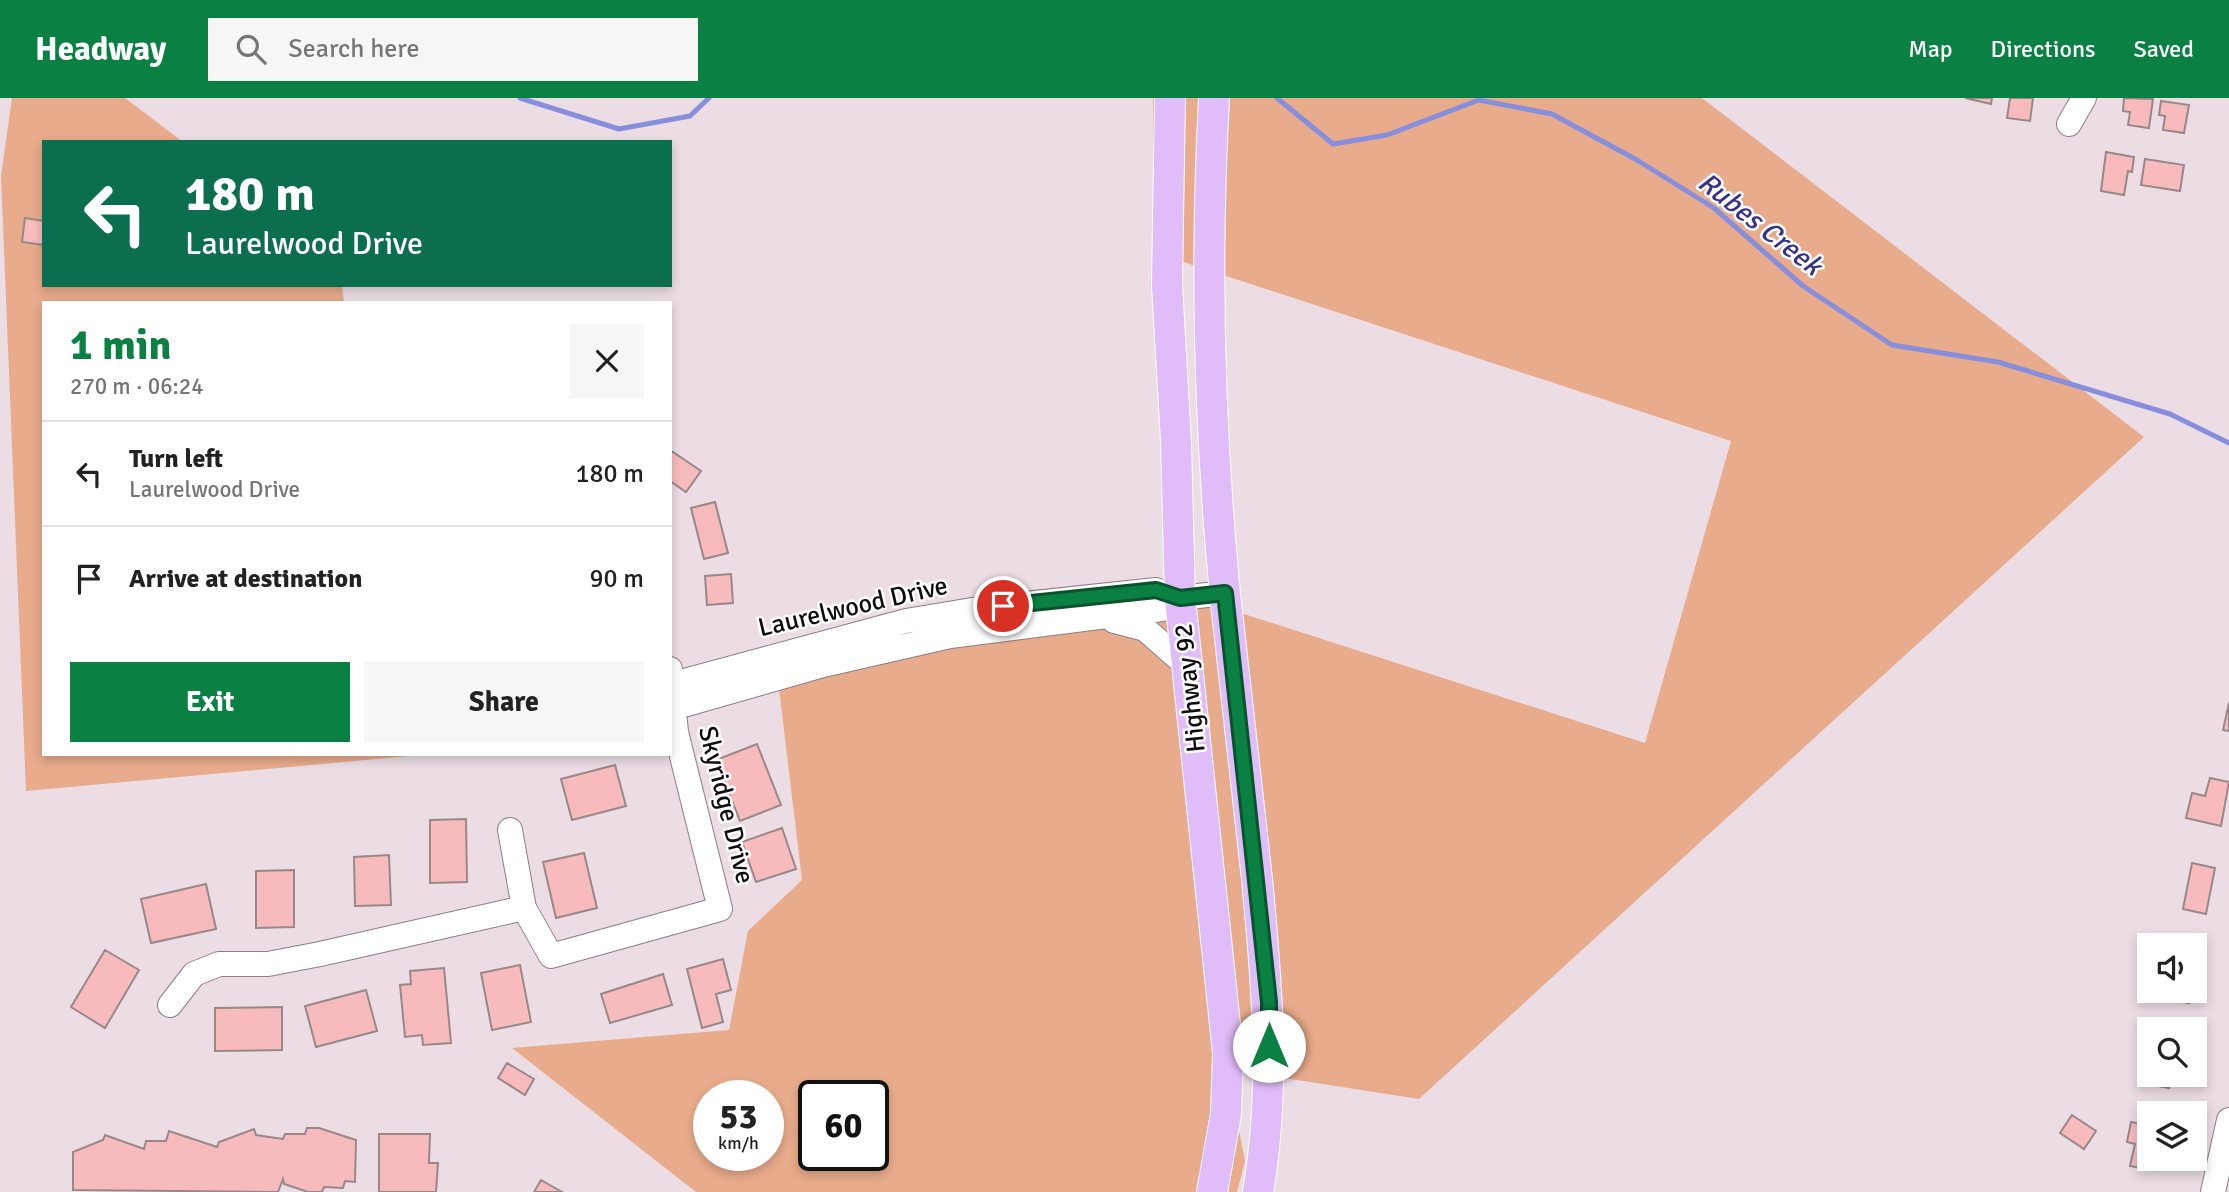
<!DOCTYPE html>
<meta charset="utf-8">
<style>
:root{--surface:#fff;--page:#f6f6f6;--text:#222;--muted:#767676;--line:#e0e0e0;--accent:#0b8043}
body{margin:0;font-family:Signika,sans-serif;background:var(--page);color:var(--text);height:100vh;display:flex;flex-direction:column;font-size:26px;white-space:nowrap}
*{box-sizing:border-box;margin:0}
p{font-size:23px;color:var(--muted)}
.icon{flex:none;width:38px;height:38px;fill:none;stroke:currentColor;stroke-width:2;stroke-linecap:round;stroke-linejoin:round}
.map{position:relative;flex:1;overflow:hidden}
.sheet{position:absolute;left:42px;top:203px;width:630px;height:455px;display:flex;flex-direction:column;background:var(--surface);border-radius:0px;box-shadow:0 4px 10px #0003}
.sheet>*{flex:none}
.hud{position:absolute;left:42px;top:42px;width:630px;height:147px;border-radius:0px;box-shadow:0 4px 10px #0003;background:#0b6e4f;color:#fff;overflow:hidden}
.fabs{position:absolute;left:2137px;top:835px;display:grid;gap:14px}
.fabs a{display:grid;place-items:center;width:70px;height:70px;border-radius:0px;background:var(--surface);box-shadow:0 4px 10px #0003;font-size:35px}
.speed{position:absolute;left:693px;top:982px;display:flex;gap:14px;font-size:35px;font-weight:700;text-align:center}
.speed>*{display:grid;place-content:center;width:91px;height:91px;border-radius:50%;background:var(--surface);box-shadow:0 4px 10px #0003;line-height:1}
.speed small{font-size:18px;font-weight:400}
.speed .limit{border:4px solid #111;border-radius:10px;background:#fff;color:#111}
.pin{position:absolute;display:grid;place-items:center;width:60px;height:60px;color:#fff;margin:-30px;border:4px solid #fff;border-radius:50%;box-shadow:0 2px 7px #0007}
.me{position:absolute;width:77px;margin:-38px;rotate:0deg;stroke-linejoin:round;filter:drop-shadow(0 0 5px #0008)}
.turn{display:flex;align-items:center;gap:24px;height:147px;padding:0 28px;font-size:32px}
.turn .icon{width:91px;height:91px;stroke-width:2.5}
.turn b{display:block;font-size:49px;line-height:60px}
.round{display:grid;place-items:center;flex:none;width:74px;height:74px;border-radius:0px;background:var(--page)}
.head{display:flex;align-items:center;justify-content:space-between;height:119px;padding:0 28px}
h1{font-size:42px;font-weight:700;line-height:52px;color:var(--accent)}
.primary-button{display:flex;gap:14px;margin-top:auto;padding:14px 28px}
.primary-button a{flex:1;height:80px;border-radius:0px;background:var(--accent);color:#fff;font-size:28px;font-weight:700;line-height:80px;text-align:center}
.primary-button a+a{background:var(--page);color:var(--text)}
ul{padding:0;list-style:none}
li{display:flex;align-items:center;gap:21px;height:105px;padding:0 28px;border-top:2px solid var(--line)}
li div{flex:1}
li b{display:block;font-size:26px}
li em{font-style:normal}
header{display:flex;align-items:center;gap:42px;box-sizing:border-box;height:98px;padding:0 35px;background:var(--accent);color:#fff}
header strong{font-size:33px}
nav{display:flex;gap:38px;margin-inline-start:auto;font-size:24px}
.search{width:490px;height:63px;background:var(--page);display:flex;align-items:center;gap:18px;box-sizing:border-box;padding:0 24px;border-radius:0px;color:var(--muted);font-size:26px}
.map>svg:first-child{display:block}
.green{fill:#e8ab8b;fill-rule:evenodd}
.lines{fill:none;stroke-linecap:round;stroke-linejoin:round}
.stream{stroke:#868ede;stroke-width:5}
.building{fill:#f8bbbd;stroke:#988888;stroke-width:2}
.minor-casing{stroke:#8b7e85;stroke-width:26}
.major-casing{stroke:#fff;stroke-width:32}
.minor{stroke:#fff;stroke-width:24}
.major{stroke:#e0bcf8;stroke-width:30}
.route-casing{stroke:#07532c;stroke-width:18}
.route{stroke:#0b8043;stroke-width:12}
.labels{text-anchor:middle;dominant-baseline:central;stroke-width:5;stroke-linejoin:round;paint-order:stroke}
.street-label{font-size:26px;fill:#100b0e;stroke:#fff}
.water-label{font-size:28px;font-style:italic;fill:#35318e;stroke:#fff}
</style>
<header>
<strong>Headway</strong>
<div class="search"><svg class="icon" aria-label="search" viewBox="0 0 24 24"><circle cx="10" cy="10" r="6"/><path d="M15 15l6 6"/></svg>Search here</div>
<nav><a>Map</a><a>Directions</a><a>Saved</a></nav>
</header>
<div class="map">
<svg width="2229" height="1094" viewBox="0 0 2229 1094">
<rect width="100%" height="100%" fill="#ecdde5"/>
<path class="green" d="M 12,0 L 125,0 L 183,44 L 44,44 L 44,187 L 342,187 L 344,205 L 44,205 L 44,656 L 409,658 L 26,693 L 1,78 Z
M 1153,0 L 1702,0 L 2144,339 L 1419,1001 L 1227,971 L 1245,1063 L 1237,1094 L 696,1094 L 512,950 L 729,932 L 748,833 L 802,782 L 775,557 L 1182,496 L 1645,645 L 1731,343 L 1153,154 ZM 709,998 L 768,998 L 768,1057 L 709,1057 ZM 814,998 L 873,998 L 873,1057 L 814,1057 Z"/>
<g class="lines">
<path class="stream" d="M 520,0 L 619,31 L 690,18 L 709,0
M 1277,0 L 1333,46 L 1387,37 L 1479,2 L 1552,16 L 1637,62 L 1714,110 L 1803,188 L 1892,247 L 1998,264 L 2170,316 L 2229,345"/>
</g>
<path class="building" d="M 1965,0 L 1992,0 L 1991,6 Z
M 2010,0 L 2033,0 L 2030,23 L 2007,20 Z
M 2124,0 L 2153,1 L 2149,30 L 2128,27 L 2130,14 L 2123,13 Z
M 2161,3 L 2189,7 L 2184,35 L 2163,32 L 2165,18 L 2159,17 Z
M 2106,54 L 2134,59 L 2132,74 L 2128,73 L 2124,97 L 2101,93 Z
M 2145,61 L 2184,67 L 2180,93 L 2141,87 Z
M 25,120 L 44,123 L 44,147 L 22,144 Z
M 670,352 L 701,373 L 686,394 L 670,383 Z
M 715,404 L 728,455 L 704,461 L 691,410 Z
M 731,476 L 733,505 L 707,507 L 705,478 Z
M 2229,605 L 2229,633 L 2223,632 Z
M 757,646 L 781,707 L 740,723 L 716,662 Z
M 615,667 L 626,708 L 572,722 L 561,681 Z
M 2210,680 L 2229,684 L 2221,728 L 2186,720 L 2192,695 L 2205,698 Z
M 466,721 L 467,784 L 430,785 L 430,722 Z
M 782,730 L 796,771 L 756,784 L 742,744 Z
M 584,755 L 597,810 L 556,820 L 543,764 Z
M 389,757 L 391,807 L 355,808 L 354,759 Z
M 2192,765 L 2215,770 L 2206,816 L 2183,811 Z
M 294,772 L 294,829 L 256,830 L 256,773 Z
M 206,786 L 216,831 L 151,845 L 141,801 Z
M 105,852 L 139,872 L 105,930 L 71,909 Z
M 723,861 L 731,892 L 716,896 L 723,924 L 702,930 L 687,871 Z
M 520,867 L 531,924 L 492,932 L 481,875 Z
M 444,870 L 451,945 L 423,947 L 422,937 L 405,939 L 400,887 L 411,886 L 410,873 Z
M 663,876 L 672,907 L 610,925 L 601,896 Z
M 366,892 L 377,933 L 316,949 L 305,908 Z
M 2168,892 L 2191,892 L 2189,905 L 2166,901 Z
M 282,909 L 282,952 L 215,953 L 215,910 Z
M 507,965 L 534,981 L 525,997 L 498,980 Z
M 2149,975 L 2172,976 L 2169,990 L 2147,986 Z
M 2072,1017 L 2096,1033 L 2084,1051 L 2060,1035 Z
M 2131,1024 L 2149,1027 L 2149,1060 L 2155,1060 L 2153,1072 L 2130,1068 L 2135,1046 L 2127,1044 Z
M 307,1030 L 319,1030 L 356,1042 L 355,1084 L 345,1083 L 343,1090 L 324,1089 L 322,1094 L 308,1094 L 284,1086 L 283,1081 L 278,1094 L 73,1092 L 73,1054 L 103,1042 L 105,1037 L 144,1051 L 146,1043 L 166,1043 L 169,1033 L 217,1049 L 219,1044 L 254,1031 L 256,1037 L 283,1041 L 285,1036 L 305,1036 Z
M 379,1036 L 430,1036 L 429,1065 L 438,1065 L 436,1094 L 379,1094 Z
M 541,1082 L 562,1094 L 534,1094 Z"/>
<g class="lines">
<defs>
<path id="minor" d="M 2069,26 L 2084,0
M 1114,523 L 1145,531 L 1187,568
M 670,597 L 684,583 L 906,523 L 978,511 L 1156,492 L 1180,500 L 1225,495
M 672,597 L 687,606 L 823,567 L 950,538 L 1162,511 L 1180,500
M 510,732 L 524,810 L 551,858 L 720,811 L 676,634 L 670,571
M 170,907 L 194,876 L 219,866 L 268,866 L 320,856 L 524,810
M 2213,1094 L 2229,1022"/>
<path id="major" d="M 1170,0 L 1167,187 L 1176,343 L 1180,500 L 1228,955 L 1226,1016 L 1212,1094
M 1214,0 C 1205,166 1209,330 1225,496 C 1235,591 1247,686 1257,781 C 1267,886 1276,989 1258,1094"/>
</defs>
<use href="#minor" class="minor-casing"/>
<use href="#major" class="major-casing"/>
<use href="#minor" class="minor"/>
<use href="#major" class="major"/>
</g>
<g class="lines">
<defs>
<path id="route" d="M 1003,508 L 1156,492 L 1180,500 L 1225,495 L 1269,904 L 1269,948"/>
</defs>
<use href="#route" class="route-casing"/>
<use href="#route" class="route"/>
</g>
<g class="labels">
<g class="street-label">
<text transform="translate(853 509) rotate(-13)">Laurelwood Drive</text>
<text transform="translate(1190 590) rotate(-96)">Highway 92</text>
<text transform="translate(726 707) rotate(76)">Skyridge Drive</text>
</g>
<g class="water-label">
<text transform="translate(1760 126) rotate(38)">Rubes Creek</text>
</g>
</g>
</svg>
<div class="fabs">
<a><svg class="icon" aria-label="sound" viewBox="0 0 24 24"><path d="M4 9h4l5-4v14l-5-4H4zM17 9q2 3 0 6"/></svg></a>
<a><svg class="icon" aria-label="search" viewBox="0 0 24 24"><circle cx="10" cy="10" r="6"/><path d="M15 15l6 6"/></svg></a>
<a><svg class="icon" aria-label="layers" viewBox="0 0 24 24"><path d="M12 4l9 5-9 5-9-5zM3 14l9 5 9-5"/></svg></a>
</div>
<div class="speed"><div>53<small>km/h</small></div><div class="limit">60</div></div>
<div class="pin" style="left:1003px;top:508px;background:#d93025"><svg class="icon" aria-label="arrive" viewBox="0 0 24 24"><path d="M6 21V4h12l-3 4 3 4H6"/></svg></div>
<svg class="me" style="left:1269px;top:948px" viewBox="-20 -20 40 40"><circle r="19" fill="#fff"/><path d="M0-13L10 11 0 6-10 11z" fill="#0b8043"/></svg>
<div class="hud">
<div class="turn"><svg class="icon" aria-label="left" viewBox="0 0 24 24"><path d="M17 20v-9H6M10 6l-5 5 5 5"/></svg><div><b>180 m</b>Laurelwood Drive</div></div>
</div>
<section class="sheet">
<div class="head"><div><h1>1 min</h1><p>270 m · 06:24</p></div><a class="round"><svg class="icon" aria-label="close" viewBox="0 0 24 24"><path d="M6 6l12 12M18 6L6 18"/></svg></a></div>
<ul>
<li><svg class="icon" aria-label="left" viewBox="0 0 24 24"><path d="M17 20v-9H6M10 6l-5 5 5 5"/></svg><div><b>Turn left</b><p>Laurelwood Drive</p></div><em>180 m</em></li>
<li><svg class="icon" aria-label="arrive" viewBox="0 0 24 24"><path d="M6 21V4h12l-3 4 3 4H6"/></svg><div><b>Arrive at destination</b></div><em>90 m</em></li>
</ul>
<div class="primary-button"><a>Exit</a><a>Share</a></div>
</section>
</div>
